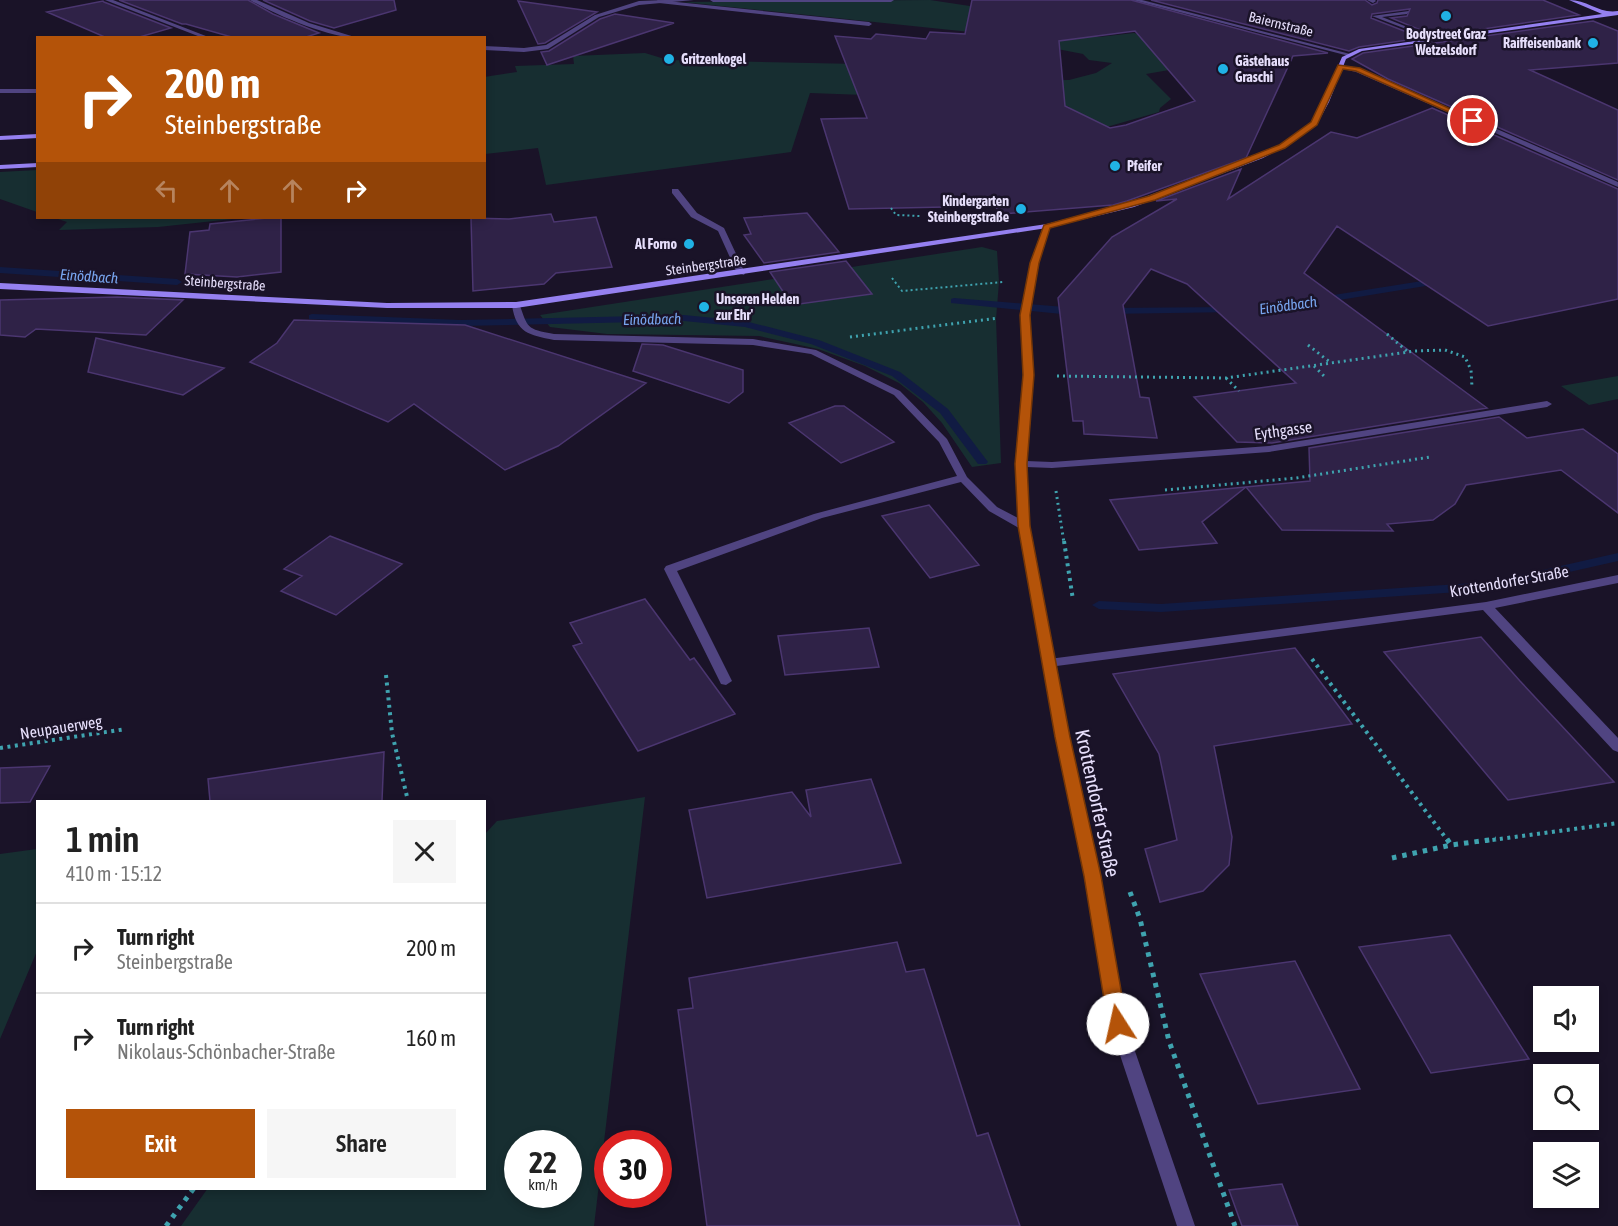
<!DOCTYPE html>
<meta charset="utf-8">
<style>
:root{--surface:#fff;--page:#f6f6f6;--text:#222;--muted:#767676;--line:#e0e0e0;--accent:#b45309}
body{margin:0;font-family:"Asap Condensed",sans-serif;background:var(--page);color:var(--text);height:100vh;display:flex;flex-direction:column;font-size:22px;white-space:nowrap}
*{box-sizing:border-box;margin:0}
p{font-size:20px;color:var(--muted)}
.icon{flex:none;width:33px;height:33px;fill:none;stroke:currentColor;stroke-width:2;stroke-linecap:round;stroke-linejoin:round}
.map{position:relative;flex:1;overflow:hidden}
.details{position:absolute;left:36px;top:800px;width:450px;height:390px;display:flex;flex-direction:column;background:var(--surface);border-radius:0px;box-shadow:0 3px 9px #0003}
.details>*{flex:none}
.banner{position:absolute;left:36px;top:36px;width:450px;height:183px;border-radius:0px;box-shadow:0 3px 9px #0003;background:#b45309;color:#fff;overflow:hidden}
.controls{position:absolute;left:1533px;top:986px;display:grid;gap:12px}
.controls a{display:grid;place-items:center;width:66px;height:66px;border-radius:0px;background:var(--surface);box-shadow:0 3px 9px #0003;font-size:30px}
.speed{position:absolute;left:504px;top:1130px;display:flex;gap:12px;font-size:30px;font-weight:700;text-align:center}
.speed>*{display:grid;place-content:center;width:78px;height:78px;border-radius:50%;background:var(--surface);box-shadow:0 3px 9px #0003;line-height:1}
.speed small{font-size:15px;font-weight:400}
.speed .limit{border:9px solid #d22;background:#fff;color:#111}
.pin{position:absolute;display:grid;place-items:center;width:51px;height:51px;color:#fff;margin:-26px;border:3px solid #fff;border-radius:50%;box-shadow:0 2px 6px #0007}
.me{position:absolute;width:66px;margin:-33px;rotate:350deg;stroke-linejoin:round;filter:drop-shadow(0 0 4px #0008)}
.turn{display:flex;align-items:center;gap:21px;height:126px;padding:0 30px;font-size:27px}
.turn .icon{width:78px;height:78px;stroke-width:2.5}
.turn b{display:block;font-size:42px;line-height:51px}
.lanes{display:flex;align-items:center;height:57px;padding:0 30px;background:#0003;justify-content:center;gap:30px;direction:ltr}
.lanes .off{opacity:.35}
.round{display:grid;place-items:center;flex:none;width:63px;height:63px;border-radius:0px;background:var(--page)}
.head{display:flex;align-items:center;justify-content:space-between;height:102px;padding:0 30px}
h1{font-size:36px;font-weight:600;line-height:45px}
.button{display:flex;gap:12px;margin-top:auto;padding:12px 30px}
.button a{flex:1;height:69px;border-radius:0px;background:var(--accent);color:#fff;font-size:24px;font-weight:600;line-height:69px;text-align:center}
.button a+a{background:var(--page);color:var(--text)}
ul{padding:0;list-style:none}
li{display:flex;align-items:center;gap:18px;height:90px;padding:0 30px;border-top:2px solid var(--line)}
li div{flex:1}
li b{display:block;font-size:22px}
li em{font-style:normal}
.map>svg:first-child{display:block}
.green{fill:#172e31;fill-rule:evenodd}
.lines{fill:none;stroke-linecap:round;stroke-linejoin:round}
.stream{fill:#111b43;fill-rule:evenodd}
.building{fill:#2f2247;stroke:#4b3670;stroke-width:1.5;fill-rule:evenodd}
.path-far3{stroke:#3fa3af;stroke-width:2;stroke-dasharray:2 3;stroke-linecap:butt}
.path-far2{stroke:#3fa3af;stroke-width:3;stroke-dasharray:2 4;stroke-linecap:butt}
.path-far1{stroke:#3fa3af;stroke-width:4;stroke-dasharray:3 4.5;stroke-linecap:butt}
.path{stroke:#3fa3af;stroke-width:5;stroke-dasharray:4.5 6;stroke-linecap:butt}
.lane{fill:#504481;fill-rule:evenodd}
.street{fill:#504481;fill-rule:evenodd}
.secondary{fill:#9580f0;fill-rule:evenodd}
.route{fill:#b45309;stroke:#753606;stroke-width:1.5}
.poi-dot{fill:#20b2e5;stroke:#1a1328;stroke-width:2}
.labels{text-anchor:middle;dominant-baseline:central;stroke-width:5;stroke-linejoin:round;paint-order:stroke}
.far-street-label{font-size:14px;fill:#e6defb;stroke:#1a1328}
.far-poi-label{font-size:14px;font-weight:bold;fill:#e6defb;stroke:#1a1328;text-anchor:start}
.far-water-label{font-size:15px;font-style:italic;fill:#78a5ef;stroke:#1a1328}
.street-label{font-size:16px;fill:#e6defb;stroke:#1a1328}
.near-street-label{font-size:20px;fill:#e6defb;stroke:#1a1328}
</style>
<div class="map">
<svg width="1618" height="1226" viewBox="0 0 1618 1226">
<rect width="100%" height="100%" fill="#1a1328"/>
<path class="green" d="M 930,0 L 1037,16 L 1099,37 L 1134,33 L 1200,52 L 1169,70 L 1146,74 L 1171,99 L 1160,108 L 1159,112 L 1075,136 L 1082,118 L 1068,106 L 925,110 L 919,97 L 810,93 L 791,152 L 546,185 L 538,148 L 485,154 L 484,77 L 517,72 L 515,66 L 574,64 L 573,56 L 645,53 L 668,60 L 905,65 L 913,82 L 1069,80 L 1096,73 L 1112,63 L 1089,60 L 1083,54 L 970,32 L 682,2 Z
M 37,170 L 37,212 L 0,199 L 0,172 Z
M 55,218 L 242,218 L 158,227 L 59,230 L 67,222 Z
M 982,247 L 997,251 L 999,282 L 996,319 L 1001,463 L 972,467 L 942,423 L 923,402 L 899,383 L 865,366 L 818,349 L 759,336 L 607,334 L 550,327 L 540,315 Z
M 1618,376 L 1618,399 L 1589,405 L 1561,386 Z
M 645,797 L 594,1226 L 181,1226 L 208,1188 L 484,1188 L 485,834 L 497,821 ZM 518,1143 L 568,1143 L 568,1194 L 518,1194 Z
M 37,849 L 37,951 L 0,1039 L 0,854 Z"/>
<g class="lines">
<path class="stream" d="M 0,267 L 177,279 L 182,282 L 177,285 L 0,273 Z
M 1441,278 L 1446,281 L 1444,283 L 1321,303 L 1316,300 L 1321,297 Z
M 954,298 L 1077,308 L 1082,311 L 1077,314 L 1062,314 L 951,303 L 951,299 Z
M 1233,307 L 1236,308 L 1236,312 L 1106,314 L 1101,311 L 1106,308 Z
M 312,314 L 460,320 L 684,315 L 745,321 L 819,340 L 900,372 L 948,409 L 988,462 L 986,464 L 978,464 L 940,413 L 892,376 L 811,344 L 745,327 L 684,321 L 460,326 L 309,319 L 309,315 Z
M 1618,553 L 1618,561 L 1489,590 L 1161,612 L 1099,609 L 1092,605 L 1099,601 L 1161,604 L 1489,582 Z"/>
</g>
<path class="building" d="M 119,0 L 248,0 L 273,14 L 319,33 L 303,38 L 235,38 L 186,24 L 182,24 Z
M 263,0 L 394,0 L 396,10 L 334,28 L 310,21 Z
M 972,0 L 1131,0 L 1328,53 L 1293,56 L 1246,158 L 1127,201 L 1113,205 L 1001,214 L 995,206 L 849,209 L 821,119 L 867,118 L 835,36 L 871,39 L 876,34 L 926,39 L 930,32 L 965,34 ZM 1135,31 L 1195,101 L 1126,125 L 1110,128 L 1065,106 L 1059,41 Z
M 1151,0 L 1365,0 L 1372,5 L 1377,3 L 1378,0 L 1543,0 L 1579,15 L 1435,36 L 1391,18 L 1407,16 L 1410,9 L 1372,14 L 1371,18 L 1422,38 L 1359,47 L 1349,51 Z
M 103,1 L 104,2 L 171,28 L 136,38 L 107,38 L 47,12 Z
M 518,1 L 597,12 L 545,43 L 538,44 Z
M 615,14 L 674,23 L 547,65 L 541,52 L 549,51 L 600,19 Z
M 1593,21 L 1618,31 L 1618,63 L 1530,70 L 1618,110 L 1618,180 L 1388,79 L 1352,59 L 1363,53 Z
M 1432,108 L 1618,189 L 1618,299 L 1488,326 L 1337,226 L 1304,273 L 1487,408 L 1272,443 L 1237,442 L 1194,397 L 1296,383 L 1187,284 L 1151,269 L 1123,305 L 1140,397 L 1149,398 L 1157,438 L 1084,434 L 1083,421 L 1073,421 L 1058,298 L 1112,237 L 1177,199 L 1156,201 L 1241,169 L 1228,199 L 1331,132 L 1357,138 Z
M 807,213 L 839,252 L 764,263 L 744,235 L 751,234 L 744,218 Z
M 551,214 L 554,222 L 596,217 L 612,267 L 556,273 L 544,284 L 473,291 L 471,218 L 509,219 Z
M 267,218 L 281,218 L 281,272 L 237,277 L 185,274 L 190,232 L 209,230 L 210,224 Z
M 846,261 L 872,294 L 792,305 L 770,272 Z
M 117,297 L 183,300 L 146,335 L 36,329 L 25,337 L 0,335 L 0,300 Z
M 294,320 L 465,325 L 646,383 L 558,446 L 505,470 L 414,404 L 388,422 L 250,362 L 277,343 Z
M 96,338 L 224,368 L 183,395 L 88,372 Z
M 642,344 L 663,345 L 743,370 L 743,392 L 729,403 L 633,371 Z
M 835,406 L 844,406 L 894,442 L 841,463 L 789,423 Z
M 1499,417 L 1527,438 L 1583,429 L 1618,454 L 1618,513 L 1561,470 L 1466,485 L 1455,504 L 1433,520 L 1387,524 L 1393,531 L 1282,530 L 1246,487 L 1202,522 L 1217,543 L 1139,550 L 1110,500 L 1310,481 L 1309,448 Z
M 929,505 L 979,565 L 930,578 L 882,516 Z
M 330,536 L 402,564 L 336,615 L 281,591 L 302,576 L 284,569 Z
M 645,599 L 690,660 L 694,658 L 735,714 L 638,751 L 573,646 L 582,643 L 570,623 Z
M 869,628 L 879,667 L 785,675 L 778,636 Z
M 1481,637 L 1520,681 L 1614,782 L 1508,800 L 1384,652 Z
M 1295,648 L 1352,724 L 1214,746 L 1232,837 L 1229,865 L 1203,891 L 1160,902 L 1145,849 L 1177,840 L 1159,754 L 1113,674 Z
M 384,752 L 382,801 L 210,801 L 208,779 Z
M 50,766 L 30,802 L 0,803 L 0,768 Z
M 871,779 L 901,863 L 707,898 L 689,810 L 792,792 L 811,817 L 806,790 Z
M 1450,935 L 1529,1059 L 1431,1073 L 1359,947 Z
M 897,942 L 906,972 L 924,969 L 977,1136 L 988,1133 L 1020,1226 L 707,1226 L 678,1010 L 693,1008 L 689,978 Z
M 1295,961 L 1360,1089 L 1258,1104 L 1200,974 Z
M 1282,1184 L 1298,1226 L 1242,1226 L 1229,1190 Z"/>
<g class="lines">
<path class="path-far3" d="M 891,208 L 896,215 L 920,216
M 892,278 L 902,291 L 1003,282"/>
<path class="path-far2" d="M 1387,334 L 1408,352
M 850,337 L 998,318
M 1308,345 L 1331,363
M 1314,366 L 1326,378
M 1057,376 L 1226,378 L 1415,351 L 1445,350 L 1465,357 L 1471,370 L 1472,387
M 1226,378 L 1239,391
M 1165,490 L 1296,478 L 1430,457
M 1056,491 L 1064,543"/>
<path class="path-far1" d="M 1064,541 L 1073,600
M 1312,659 L 1448,841
M 386,675 L 392,733 L 408,801
M 0,748 L 126,729
M 1485,841 L 1618,823"/>
<path class="path" d="M 1447,839 L 1451,845
M 1392,858 L 1451,845 L 1496,839
M 1130,892 L 1140,919 L 1169,1041 L 1235,1226
M 166,1226 L 194,1188"/>
<path class="lane" d="M 657,0 L 869,22 L 872,24 L 869,26 L 659,3 Z
M 1409,11 L 1407,14 L 1382,17 L 1435,38 L 1435,40 L 1372,16 Z
M 1341,65 L 1360,69 L 1618,182 L 1618,187 L 1356,72 L 1339,68 Z
M 672,189 L 678,189 L 697,213 L 724,228 L 745,273 L 744,275 L 737,273 L 718,231 L 691,217 L 672,193 Z
M 1618,575 L 1618,583 L 1495,608 L 1618,738 L 1618,752 L 1613,750 L 1483,610 L 1049,667 L 1043,663 L 1049,659 L 1486,602 Z"/>
<path class="street" d="M 105,0 L 113,0 L 211,38 L 203,38 Z
M 250,0 L 257,0 L 309,23 L 358,38 C 330,38 275,15 250,0 Z
M 664,0 L 694,0 L 639,5 L 599,17 L 548,49 L 524,52 L 484,50 L 484,46 L 524,48 L 546,45 L 595,15 L 639,1 Z
M 710,0 L 894,0 L 891,2 L 713,2 Z
M 1133,0 L 1142,0 L 1354,55 L 1349,56 Z
M 1367,0 L 1375,0 L 1376,1 L 1373,3 Z
M 0,89 L 38,89 L 38,93 L 0,93 Z
M 1044,224 L 1051,226 L 1038,263 L 1029,315 L 1033,375 L 1026,461 L 1052,462 L 1269,446 L 1547,401 L 1552,404 L 1547,407 L 1269,452 L 1052,468 L 1026,467 L 1030,526 L 1070,737 L 1099,876 L 1126,1025 L 1195,1226 L 1177,1226 L 1110,1025 L 1085,876 L 1056,737 L 1019,528 L 989,511 L 961,482 L 822,518 L 677,571 L 732,681 L 726,685 L 721,684 L 664,569 L 666,566 L 814,514 L 957,476 L 939,442 L 894,395 L 811,354 L 753,345 L 554,340 C 529,335 516,333 512,305 L 519,303 C 528,328 526,329 554,334 L 753,339 L 816,350 L 900,391 L 947,439 L 967,477 L 997,507 L 1018,518 L 1016,464 L 1023,375 L 1021,315 L 1030,263 Z"/>
<path class="secondary" d="M 1569,0 C 1588,0 1599,14 1618,11 L 1618,15 L 1362,51 L 1346,59 L 1329,102 L 1317,124 L 1295,141 L 1263,158 L 1134,207 L 1047,228 L 516,308 L 387,308 L 0,289 L 0,283 L 387,303 L 516,302 L 1047,224 L 1128,203 L 1259,156 L 1291,139 L 1311,123 L 1323,102 L 1342,57 L 1359,49 L 1602,14 Z
M 38,134 L 38,138 L 0,140 L 0,136 Z
M 38,163 L 38,167 L 0,169 L 0,165 Z"/>
</g>
<path class="route" d="M 1338,65 L 1360,68 L 1477,121 L 1471,122 L 1356,71 L 1343,69 L 1317,125 L 1285,148 L 1155,200 L 1050,228 L 1039,263 L 1030,315 L 1034,375 L 1027,464 L 1030,526 L 1070,737 L 1101,876 L 1127,1024 L 1124,1030 L 1118,1033 L 1111,1030 L 1108,1024 L 1084,876 L 1055,737 L 1018,526 L 1015,464 L 1023,375 L 1020,315 L 1030,263 L 1044,225 L 1149,196 L 1279,145 L 1311,122 Z"/>
<g class="poi-dot">
<circle cx="1446" cy="16" r="6"/>
<circle cx="1593" cy="43" r="6"/>
<circle cx="669" cy="59" r="6"/>
<circle cx="1223" cy="69" r="6"/>
<circle cx="1115" cy="166" r="6"/>
<circle cx="1021" cy="209" r="6"/>
<circle cx="689" cy="244" r="6"/>
<circle cx="704" cy="307" r="6"/>
</g>
<g class="labels">
<g class="far-street-label">
<text transform="translate(1281 24) rotate(14)">Baiernstraße</text>
<text transform="translate(706 265) rotate(-8)">Steinbergstraße</text>
<text transform="translate(225 283) rotate(4)">Steinbergstraße</text>
</g>
<g class="far-poi-label">
<text x="1446" y="34" text-anchor="middle">Bodystreet Graz<tspan x="1446" dy="16">Wetzelsdorf</tspan></text>
<text x="1581" y="43" text-anchor="end">Raiffeisenbank</text>
<text x="681" y="59">Gritzenkogel</text>
<text x="1235" y="61">Gästehaus<tspan x="1235" dy="16">Graschi</tspan></text>
<text x="1127" y="166">Pfeifer</text>
<text x="1009" y="201" text-anchor="end">Kindergarten<tspan x="1009" dy="16">Steinbergstraße</tspan></text>
<text x="677" y="244" text-anchor="end">Al Forno</text>
<text x="716" y="299">Unseren Helden<tspan x="716" dy="16">zur Ehr'</tspan></text>
</g>
<g class="far-water-label">
<text transform="translate(89 276) rotate(4)">Einödbach</text>
<text transform="translate(1288 305) rotate(-8)">Einödbach</text>
<text transform="translate(652 319) rotate(-1)">Einödbach</text>
</g>
<g class="street-label">
<text transform="translate(1283 430) rotate(-8)">Eythgasse</text>
<text transform="translate(1509 581) rotate(-10)">Krottendorfer Straße</text>
<text transform="translate(61 727) rotate(-9)">Neupauerweg</text>
</g>
<g class="near-street-label">
<text transform="translate(1098 803) rotate(78)">Krottendorfer Straße</text>
</g>
</g>
</svg>
<div class="controls">
<a><svg class="icon" aria-label="sound" viewBox="0 0 24 24"><path d="M4 9h4l5-4v14l-5-4H4zM17 9q2 3 0 6"/></svg></a>
<a><svg class="icon" aria-label="search" viewBox="0 0 24 24"><circle cx="10" cy="10" r="6"/><path d="M15 15l6 6"/></svg></a>
<a><svg class="icon" aria-label="layers" viewBox="0 0 24 24"><path d="M12 4l9 5-9 5-9-5zM3 14l9 5 9-5"/></svg></a>
</div>
<div class="speed"><div>22<small>km/h</small></div><div class="limit">30</div></div>
<div class="pin" style="left:1473px;top:121px;background:#d93025"><svg class="icon" aria-label="arrive" viewBox="0 0 24 24"><path d="M6 21V4h12l-3 4 3 4H6"/></svg></div>
<svg class="me" style="left:1118px;top:1024px" viewBox="-20 -20 40 40"><circle r="19" fill="#fff"/><path d="M0-13L10 11 0 6-10 11z" fill="#b45309"/></svg>
<div class="banner">
<div class="turn"><svg class="icon" aria-label="right" viewBox="0 0 24 24"><path d="M7 20v-9h11M14 6l5 5-5 5"/></svg><div><b>200 m</b>Steinbergstraße</div></div>
<div class="lanes"><svg class="icon off" aria-label="left" viewBox="0 0 24 24"><path d="M17 20v-9H6M10 6l-5 5 5 5"/></svg><svg class="icon off" aria-label="ahead" viewBox="0 0 24 24"><path d="M12 20V5M6 11l6-6 6 6"/></svg><svg class="icon off" aria-label="ahead" viewBox="0 0 24 24"><path d="M12 20V5M6 11l6-6 6 6"/></svg><svg class="icon" aria-label="right" viewBox="0 0 24 24"><path d="M7 20v-9h11M14 6l5 5-5 5"/></svg></div>
</div>
<section class="details">
<div class="head"><div><h1>1 min</h1><p>410 m · 15:12</p></div><a class="round"><svg class="icon" aria-label="close" viewBox="0 0 24 24"><path d="M6 6l12 12M18 6L6 18"/></svg></a></div>
<ul>
<li><svg class="icon" aria-label="right" viewBox="0 0 24 24"><path d="M7 20v-9h11M14 6l5 5-5 5"/></svg><div><b>Turn right</b><p>Steinbergstraße</p></div><em>200 m</em></li>
<li><svg class="icon" aria-label="right" viewBox="0 0 24 24"><path d="M7 20v-9h11M14 6l5 5-5 5"/></svg><div><b>Turn right</b><p>Nikolaus-Schönbacher-Straße</p></div><em>160 m</em></li>
</ul>
<div class="button"><a>Exit</a><a>Share</a></div>
</section>
</div>
